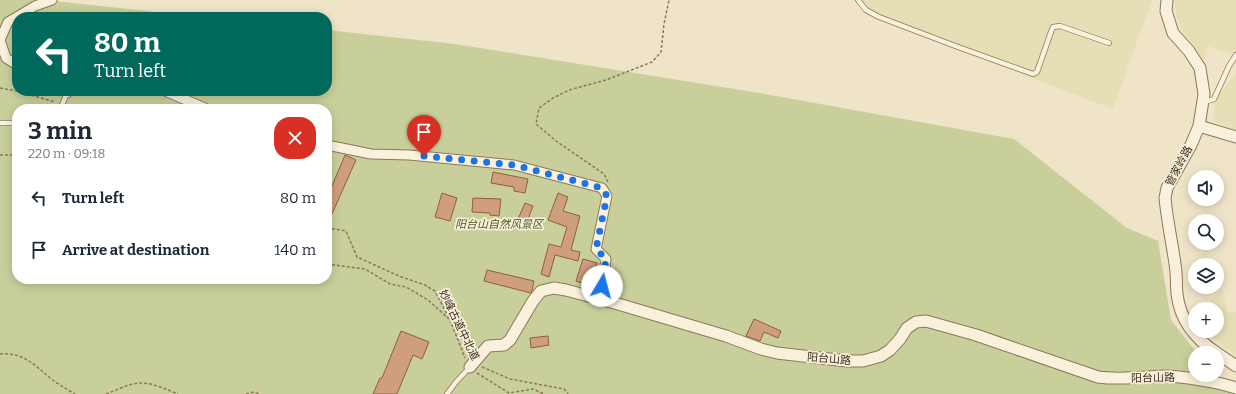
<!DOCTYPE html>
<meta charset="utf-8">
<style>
:root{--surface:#fff;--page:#f6f6f7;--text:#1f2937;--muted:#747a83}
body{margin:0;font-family:Bitter,"Noto Sans SC",serif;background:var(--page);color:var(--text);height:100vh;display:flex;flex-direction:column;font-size:15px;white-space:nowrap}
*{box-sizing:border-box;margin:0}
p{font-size:13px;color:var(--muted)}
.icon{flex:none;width:22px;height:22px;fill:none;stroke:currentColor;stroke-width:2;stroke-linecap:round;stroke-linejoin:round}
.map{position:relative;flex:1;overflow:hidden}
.details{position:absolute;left:12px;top:104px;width:320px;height:180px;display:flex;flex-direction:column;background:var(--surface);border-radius:16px;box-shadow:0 2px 10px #0003}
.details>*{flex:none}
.top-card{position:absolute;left:12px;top:12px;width:320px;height:84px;border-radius:16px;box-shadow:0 2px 10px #0003;background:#00695c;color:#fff;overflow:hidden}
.controls{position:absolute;left:1188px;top:170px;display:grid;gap:8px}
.controls a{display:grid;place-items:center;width:36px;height:36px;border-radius:50%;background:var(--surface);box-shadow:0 2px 10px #0003;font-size:20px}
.pin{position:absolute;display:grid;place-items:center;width:34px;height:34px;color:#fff;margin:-41px -17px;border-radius:50% 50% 50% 0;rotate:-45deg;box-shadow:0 0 4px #0007}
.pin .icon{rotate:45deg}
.me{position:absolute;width:44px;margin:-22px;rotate:8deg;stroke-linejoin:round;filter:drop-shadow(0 0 3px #0008)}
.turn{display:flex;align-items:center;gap:14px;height:84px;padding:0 16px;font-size:18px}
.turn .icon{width:52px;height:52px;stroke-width:2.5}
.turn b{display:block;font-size:28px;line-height:34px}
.round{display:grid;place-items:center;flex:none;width:42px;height:42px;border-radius:16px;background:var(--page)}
.summary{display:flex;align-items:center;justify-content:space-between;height:68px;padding:0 16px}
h1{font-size:24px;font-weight:700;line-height:30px}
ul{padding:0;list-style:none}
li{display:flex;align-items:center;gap:12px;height:52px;padding:0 16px}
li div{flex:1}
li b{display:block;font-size:15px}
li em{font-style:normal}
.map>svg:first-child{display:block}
.farmland{fill:#e6deb5}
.green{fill:#c9cf9b;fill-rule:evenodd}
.building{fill:#cf9f7d;stroke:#8d5f41}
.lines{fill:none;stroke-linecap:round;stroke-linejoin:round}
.service-casing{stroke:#8d765c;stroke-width:6}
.minor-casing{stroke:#8d765c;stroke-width:11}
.tertiary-casing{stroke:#8d765c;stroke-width:13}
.path{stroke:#8d765c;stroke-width:1.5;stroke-dasharray:3 2;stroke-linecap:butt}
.service{stroke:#faf1dc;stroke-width:4.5}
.minor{stroke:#faf1dc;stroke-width:9}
.tertiary{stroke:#faf1dc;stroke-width:11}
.route{stroke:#1a73e8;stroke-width:7;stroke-dasharray:0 12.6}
.labels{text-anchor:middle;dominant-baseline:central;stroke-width:3.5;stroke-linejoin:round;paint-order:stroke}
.street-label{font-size:11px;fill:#3d2e20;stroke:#f7eed8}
.park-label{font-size:11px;font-style:italic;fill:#4d5a26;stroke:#f7eed8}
</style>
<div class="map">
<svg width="1236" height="394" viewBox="0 0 1236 394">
<rect width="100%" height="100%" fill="#f0e4c8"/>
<path class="farmland" d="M 859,0 L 1152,0 L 1113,109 L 877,19 Z
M 1174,0 L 1236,0 L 1236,55 L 1207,46 L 1204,60 L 1182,30 L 1177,18 Z
M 1236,73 L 1236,130 L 1214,122 L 1214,102 Z
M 1222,289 L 1227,312 L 1236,312 L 1236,356 L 1207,333 L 1207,331 L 1217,331 L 1217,309 L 1203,309 Z"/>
<path class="green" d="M 0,0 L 45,0 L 203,17 L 17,17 L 17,91 L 327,91 L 327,30 L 455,44 L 765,94 L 1014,139 L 1127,228 L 1158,241 L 1171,320 L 1197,353 L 1195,353 L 1195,375 L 1214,375 L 1226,390 L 1235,394 L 0,394 ZM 17,109 L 327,109 L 327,279 L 17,279 Z"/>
<path class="building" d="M 345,155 L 356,160 L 327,225 L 327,198 Z
M 493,172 L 528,179 L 525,193 L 514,191 L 514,187 L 491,183 Z
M 442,193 L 457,198 L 450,221 L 435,217 Z
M 558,193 L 568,197 L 563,211 L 580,216 L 571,250 L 580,252 L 578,261 L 555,255 L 549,277 L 541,274 L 549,244 L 561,247 L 567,227 L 548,220 Z
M 473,198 L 501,199 L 499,216 L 490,215 L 490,213 L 472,212 Z
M 525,203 L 533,206 L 527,222 L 518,219 Z
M 583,259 L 597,263 L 591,286 L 576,281 Z
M 487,270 L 534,281 L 532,291 L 531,293 L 484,281 Z
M 754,319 L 781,331 L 778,338 L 764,332 L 760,341 L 746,336 Z
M 401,331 L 429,342 L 422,359 L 413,355 L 397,394 L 373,394 L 380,378 L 382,378 Z
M 548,336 L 549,345 L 531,348 L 530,338 Z"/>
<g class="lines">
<defs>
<path id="service" d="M 858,0 L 866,10 L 879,17 L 958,47 L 1033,74 L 1037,72 L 1051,32 L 1053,27 L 1060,26 L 1109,43
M 1204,102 L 1214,99 L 1229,66 L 1236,55
M 57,109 L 62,105 L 67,93
M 0,123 L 17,123
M 447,394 L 456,382 L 469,368"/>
<path id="minor" d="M 17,65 L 6,58 L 0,40 L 8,22 L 35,6 L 52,0
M 65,91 L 67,93
M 165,91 L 207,109
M 327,145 L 371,154 L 409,155 L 514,165 L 602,188 L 607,196 L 596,249 L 606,259 L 601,299"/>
<path id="tertiary" d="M 1167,0 L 1166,11 L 1173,33 L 1189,51 L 1200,68 L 1204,94 L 1199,126 L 1191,145 L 1167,188 L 1165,198 C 1167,220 1172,242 1175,264 C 1177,274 1176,284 1177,294 C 1180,320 1195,339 1217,353
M 1199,126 L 1236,137
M 1217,353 L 1236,366
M 470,367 L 488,346 L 504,345 L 510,340 L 533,301 L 541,291 L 554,288 L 566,290 L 618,304 L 726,336 L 761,349 L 777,353 L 847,361 L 863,361 L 881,356 L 890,350 L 900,339 L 907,328 L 916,322 L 926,321 L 976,335 L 1098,377 C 1120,380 1141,377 1163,376 C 1182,376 1218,382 1236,388"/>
</defs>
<use href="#service" class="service-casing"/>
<use href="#minor" class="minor-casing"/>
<use href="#tertiary" class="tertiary-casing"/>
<path class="path" d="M 0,88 L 17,91
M 17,91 L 55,102
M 0,155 L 12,155 L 17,152
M 608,182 L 604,174 L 556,141 L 536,124 L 539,108 L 553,98 L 569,90 L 606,80 L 652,62 L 661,52 L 664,24 L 669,0
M 327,228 L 346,231 L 357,257 L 399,276 L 425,285 L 435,291 L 450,320 L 465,358
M 327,264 L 365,269 L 390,284 L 406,287 L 428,300 L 449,319
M 0,354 C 25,352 36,367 54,381 C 61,386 68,390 75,394
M 482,367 L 510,379 L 564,389 L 568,394
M 477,373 L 509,393 L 533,389 L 544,394
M 106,394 C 115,391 124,386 133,384 C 148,380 165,389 178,394
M 246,394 L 254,392 L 259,394"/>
<use href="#service" class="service"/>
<use href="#minor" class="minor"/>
<use href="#tertiary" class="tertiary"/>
</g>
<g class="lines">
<path class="route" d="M 424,156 L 514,165 L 602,188 L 607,196 L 596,249 L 606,259 L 602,286"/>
</g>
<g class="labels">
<g class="street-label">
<text transform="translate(1179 166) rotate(-62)">管家岭路</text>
<text transform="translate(459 325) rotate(64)">妙峰古道中北道</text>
<text transform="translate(829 359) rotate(5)">阳台山路</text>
<text transform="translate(1153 378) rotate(-1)">阳台山路</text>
</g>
<g class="park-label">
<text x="499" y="224">阳台山自然风景区</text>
</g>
</g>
</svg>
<div class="controls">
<a><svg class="icon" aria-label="sound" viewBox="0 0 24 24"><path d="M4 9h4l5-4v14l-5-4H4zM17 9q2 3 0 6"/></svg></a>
<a><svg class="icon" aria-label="search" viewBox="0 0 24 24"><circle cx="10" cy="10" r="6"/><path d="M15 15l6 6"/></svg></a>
<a><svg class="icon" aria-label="layers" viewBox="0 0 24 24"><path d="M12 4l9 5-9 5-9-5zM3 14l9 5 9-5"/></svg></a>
<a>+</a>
<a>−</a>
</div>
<div class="pin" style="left:424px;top:156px;background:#d93025"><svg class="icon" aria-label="arrive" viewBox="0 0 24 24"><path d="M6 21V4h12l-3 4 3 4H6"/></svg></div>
<svg class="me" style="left:602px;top:286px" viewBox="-20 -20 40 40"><circle r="19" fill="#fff"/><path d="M0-13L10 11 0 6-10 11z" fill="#1a73e8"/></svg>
<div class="top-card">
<div class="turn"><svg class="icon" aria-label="left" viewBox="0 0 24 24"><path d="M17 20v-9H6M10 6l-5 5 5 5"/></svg><div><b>80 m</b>Turn left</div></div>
</div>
<section class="details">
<div class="summary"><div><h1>3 min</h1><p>220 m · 09:18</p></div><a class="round" style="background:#d93025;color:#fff"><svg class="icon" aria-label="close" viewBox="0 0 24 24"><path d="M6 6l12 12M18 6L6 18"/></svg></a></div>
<ul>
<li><svg class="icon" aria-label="left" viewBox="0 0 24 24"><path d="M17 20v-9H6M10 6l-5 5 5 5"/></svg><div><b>Turn left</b></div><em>80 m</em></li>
<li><svg class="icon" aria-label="arrive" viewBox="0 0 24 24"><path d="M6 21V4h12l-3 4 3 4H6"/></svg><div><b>Arrive at destination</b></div><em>140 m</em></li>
</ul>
</section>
</div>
